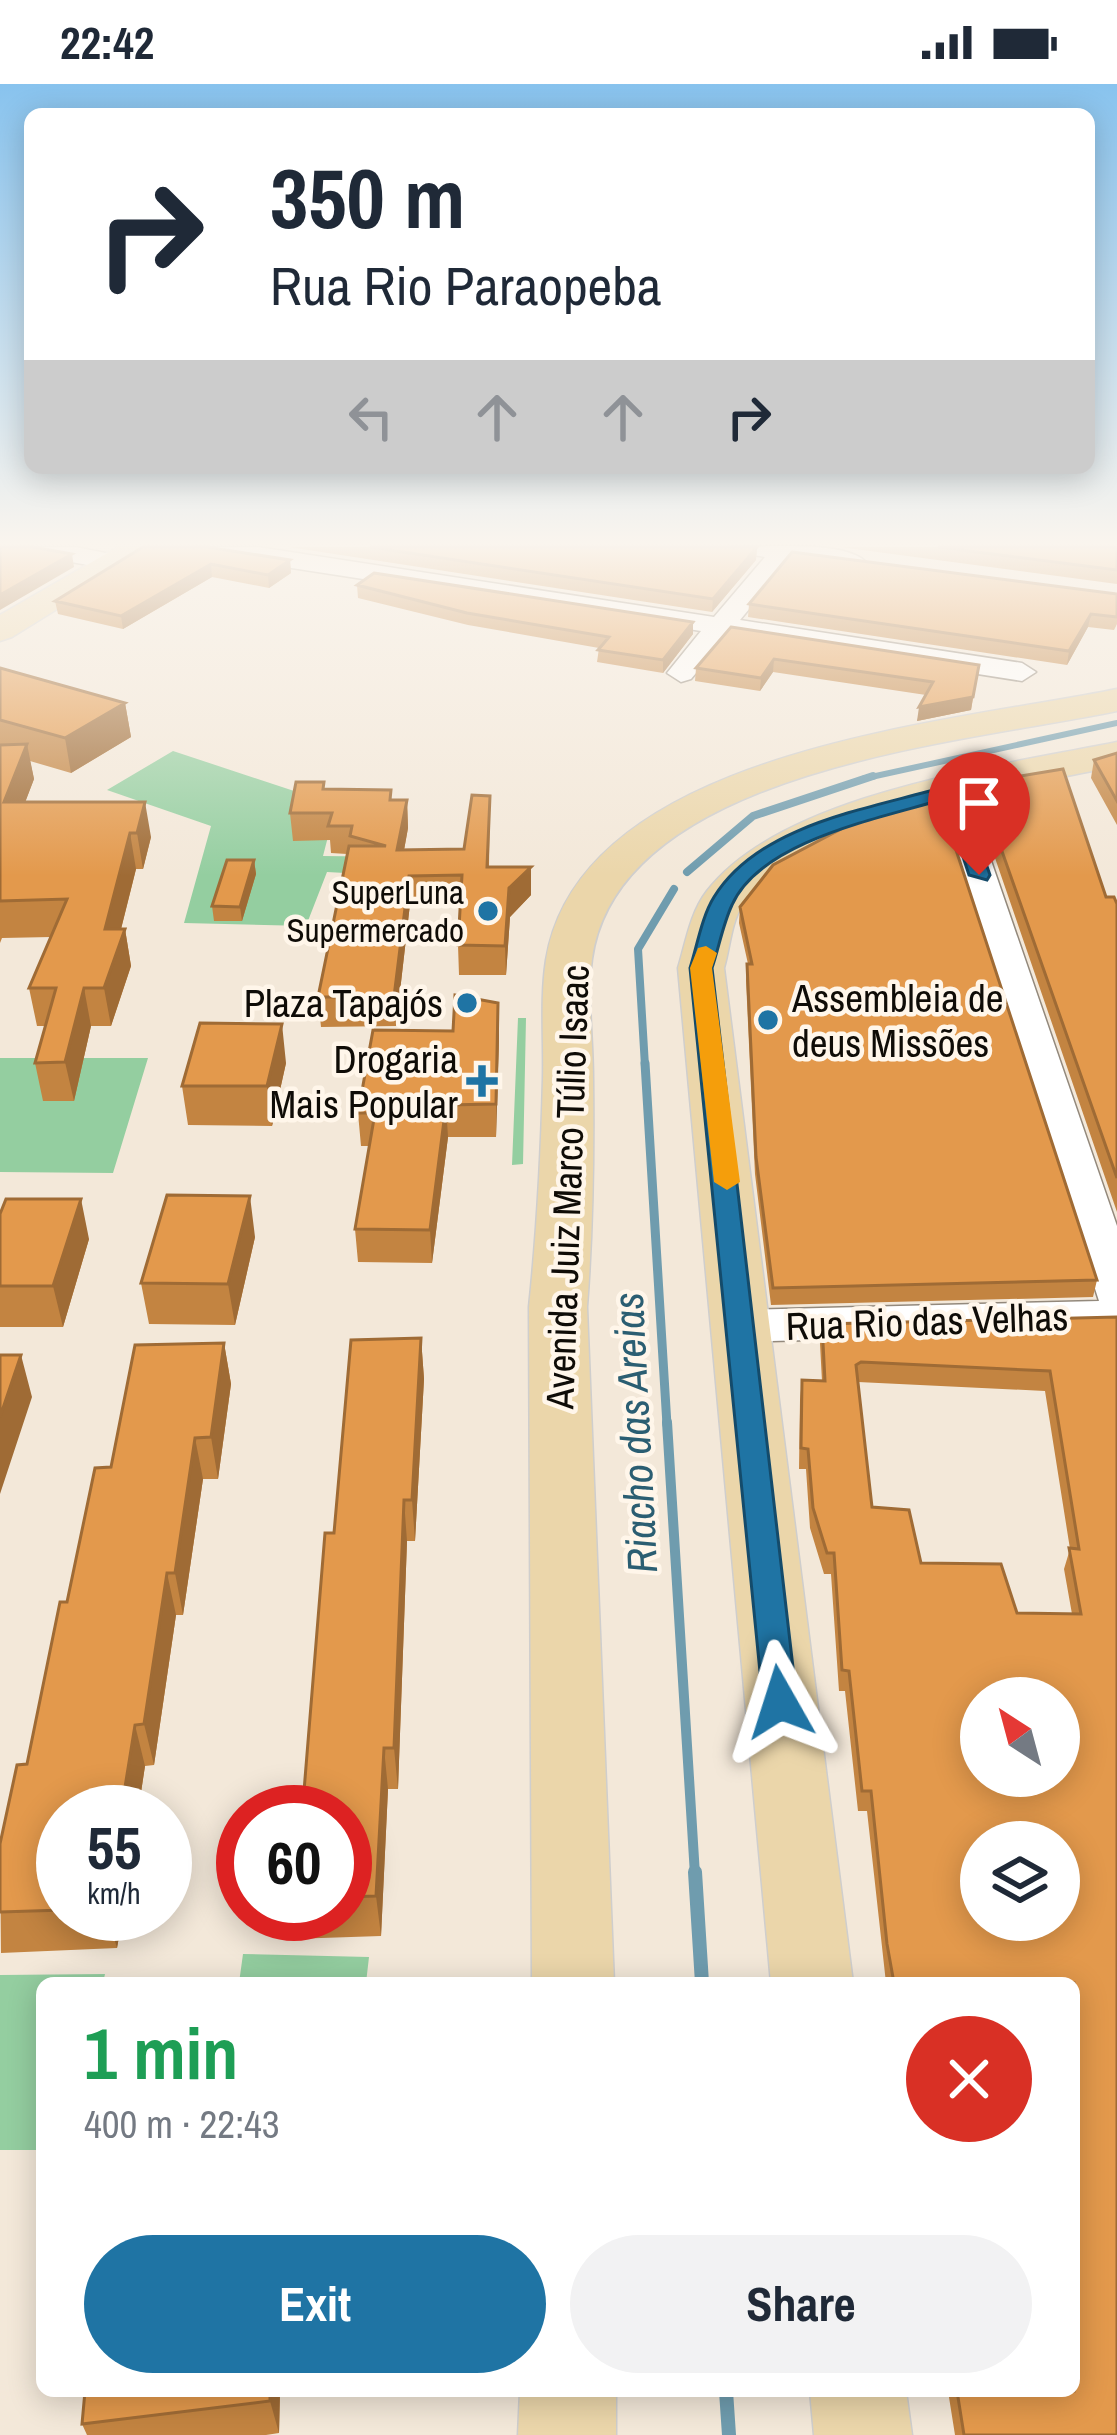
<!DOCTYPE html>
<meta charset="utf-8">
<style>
:root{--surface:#fff;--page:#f2f2f3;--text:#1f2937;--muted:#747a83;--accent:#1f74a4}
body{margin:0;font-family:"Archivo Narrow",sans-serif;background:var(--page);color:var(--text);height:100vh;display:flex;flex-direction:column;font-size:45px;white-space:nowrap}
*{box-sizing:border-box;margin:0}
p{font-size:39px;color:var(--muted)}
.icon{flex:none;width:66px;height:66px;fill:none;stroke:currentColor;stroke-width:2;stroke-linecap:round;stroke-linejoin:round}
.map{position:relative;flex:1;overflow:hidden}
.side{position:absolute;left:36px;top:1893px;width:1044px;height:420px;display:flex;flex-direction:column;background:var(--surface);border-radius:18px;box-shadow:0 6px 30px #0003}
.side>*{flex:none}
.top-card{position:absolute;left:24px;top:24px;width:1071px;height:366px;border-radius:18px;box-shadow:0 6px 30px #0003;background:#fff;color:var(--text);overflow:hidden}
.needle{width:78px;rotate:324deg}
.tools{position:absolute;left:960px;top:1593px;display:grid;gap:24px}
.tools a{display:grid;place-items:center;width:120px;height:120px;border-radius:50%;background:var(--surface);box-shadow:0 6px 30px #0003;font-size:60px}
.speed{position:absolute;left:36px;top:1701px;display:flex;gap:24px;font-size:60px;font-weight:700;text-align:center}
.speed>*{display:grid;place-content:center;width:156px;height:156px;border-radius:50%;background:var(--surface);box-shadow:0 6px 30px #0003;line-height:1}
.speed small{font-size:30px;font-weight:400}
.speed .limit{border:18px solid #d22;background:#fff;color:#111}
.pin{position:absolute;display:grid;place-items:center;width:102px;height:102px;color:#fff;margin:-123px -51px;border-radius:50% 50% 50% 0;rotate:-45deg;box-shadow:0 0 12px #0007}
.pin .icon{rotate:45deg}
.me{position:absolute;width:132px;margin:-66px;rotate:354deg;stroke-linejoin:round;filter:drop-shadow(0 0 9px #0008)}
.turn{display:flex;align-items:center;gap:42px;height:252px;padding:0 48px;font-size:54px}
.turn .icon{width:156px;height:156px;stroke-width:2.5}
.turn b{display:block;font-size:84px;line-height:102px}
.lanes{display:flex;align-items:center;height:114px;padding:0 48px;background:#0003;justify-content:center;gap:60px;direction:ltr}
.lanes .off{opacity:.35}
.round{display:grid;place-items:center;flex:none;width:126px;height:126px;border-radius:63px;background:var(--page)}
.overview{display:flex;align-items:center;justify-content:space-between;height:204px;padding:0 48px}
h1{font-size:72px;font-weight:700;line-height:90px;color:#1e9e55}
.button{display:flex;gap:24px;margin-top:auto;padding:24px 48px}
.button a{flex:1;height:138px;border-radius:72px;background:var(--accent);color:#fff;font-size:48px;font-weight:700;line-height:138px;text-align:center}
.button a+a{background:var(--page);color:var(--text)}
.status{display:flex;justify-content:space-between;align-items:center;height:84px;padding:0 60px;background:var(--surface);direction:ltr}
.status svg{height:33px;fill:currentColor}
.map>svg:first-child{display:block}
.green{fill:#94cea0}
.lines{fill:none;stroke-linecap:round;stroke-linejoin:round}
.stream-far4{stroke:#6f9cae;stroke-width:6}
.stream-far3{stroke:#6f9cae;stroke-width:8}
.stream-far2{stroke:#6f9cae;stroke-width:9}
.stream-far1{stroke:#6f9cae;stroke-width:10}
.stream{stroke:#6f9cae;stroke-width:14}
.minor-casing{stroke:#93897c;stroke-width:3}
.major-casing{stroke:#cfcecd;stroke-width:3}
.minor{fill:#fff;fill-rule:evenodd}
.major{fill:#ebd6aa;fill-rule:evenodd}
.wall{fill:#c38441;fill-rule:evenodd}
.shaded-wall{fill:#9f6b35}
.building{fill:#e3994c;stroke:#9f6b35;stroke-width:3;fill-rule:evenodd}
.route{fill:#1f74a4;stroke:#144b6b;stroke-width:3}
.slow{fill:#f59e0b}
.poi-dot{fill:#1f74a4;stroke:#fff6ea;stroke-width:4.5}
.labels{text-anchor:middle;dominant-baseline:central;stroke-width:9;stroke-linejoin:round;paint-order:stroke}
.far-poi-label{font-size:33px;fill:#0f0c07;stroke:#fff6ea;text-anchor:end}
.poi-label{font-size:39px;fill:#0f0c07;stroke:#fff6ea;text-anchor:end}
.street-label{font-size:39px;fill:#0f0c07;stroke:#fff6ea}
.water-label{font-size:42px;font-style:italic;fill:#2b5e72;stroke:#fff6ea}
</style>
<div class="status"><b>22:42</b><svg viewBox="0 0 49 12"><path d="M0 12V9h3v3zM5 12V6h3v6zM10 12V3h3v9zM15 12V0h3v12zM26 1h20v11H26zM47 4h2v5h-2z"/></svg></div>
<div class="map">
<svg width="1117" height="2351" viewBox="0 0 1117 2351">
<rect width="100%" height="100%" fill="#f3e8d9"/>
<path class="green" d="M 173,667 L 397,741 L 331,741 L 323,772 L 402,773 L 400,792 L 327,788 L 306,842 L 184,839 L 211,742 L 107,706 Z
M 518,934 L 526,934 L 523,1080 L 512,1081 Z
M 0,974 L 148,974 L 113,1089 L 0,1088 Z
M 243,1870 L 369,1873 L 366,1899 L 239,1899 Z
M 105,1890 L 103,1899 L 42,1899 L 42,2066 L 0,2066 L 0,1891 Z"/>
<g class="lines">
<path class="stream-far4" d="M 862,695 L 1117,639"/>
<path class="stream-far3" d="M 687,788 L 753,732 L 873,692
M 645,982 L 638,865 L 674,805"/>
<path class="stream-far2" d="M 645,979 L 667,1341"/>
<path class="stream-far1" d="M 667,1338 L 695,1791"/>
<path class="stream" d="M 695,1788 L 702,1899
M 726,2307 L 729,2351"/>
<defs>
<path id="minor" d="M 19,463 L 76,463 L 125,473 L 129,478 L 116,486 L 32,471 Z
M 194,463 L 258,463 L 714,533 L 765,473 L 735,468 L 731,463 C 763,463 842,456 865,477 L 861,482 L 789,477 L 740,536 L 1022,579 L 1036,588 L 1022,597 L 728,551 L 691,595 L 681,598 L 667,589 L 701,547 L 207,471 Z
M 951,697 L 967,707 L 1117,1142 L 1117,1248 L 738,1258 L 721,1253 L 715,1242 L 721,1231 L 738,1226 L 1099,1217 L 935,707 Z"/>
<path id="major" d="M 118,463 L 157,463 L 12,553 L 0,557 L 0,531 Z
M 1117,605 L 1117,627 C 970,658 619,684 592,875 C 587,913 593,956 593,994 C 594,1071 593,1146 587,1223 L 614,1899 L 532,1899 L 529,1223 C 537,1147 541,1071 543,995 C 544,956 540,914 546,876 C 580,665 953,639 1117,605 Z
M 1117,658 L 1117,682 C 1023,702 795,735 742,822 C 731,839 730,864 724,884 L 853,1899 L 771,1899 L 678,884 C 686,858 690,829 707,807 C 783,709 1000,682 1117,658 Z
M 520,2307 L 616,2307 L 616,2351 L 518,2351 Z
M 810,2307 L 906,2307 L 912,2351 L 814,2351 Z"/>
</defs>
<use href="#minor" class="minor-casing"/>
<use href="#major" class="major-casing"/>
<use href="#minor" class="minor"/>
<use href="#major" class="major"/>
</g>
<path class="wall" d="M 143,463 L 290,476 L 291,489 L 269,504 L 212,493 L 123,545 L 58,530 L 55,517 Z
M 289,463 L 757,463 L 756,476 L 712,528 Z
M 840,463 L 1117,463 L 1117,500 Z
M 357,501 L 693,538 L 693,550 L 663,589 L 597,578 L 599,564 L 468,541 L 358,514 Z
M 1117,510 L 1117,540 L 1114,546 L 1088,543 L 1067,581 L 748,533 L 749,520 Z
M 731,543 L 979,581 L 971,626 L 917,637 L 926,611 L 773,588 L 760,607 L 695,597 L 696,584 Z
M 0,584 L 125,619 L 131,653 L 71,689 L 30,677 L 34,695 L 25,718 L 151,753 L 143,785 L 136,785 L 121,845 L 125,845 L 131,882 L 111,942 L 91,942 L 74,1017 L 43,1017 L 35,979 L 45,942 L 37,942 L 29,904 L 51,853 L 2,854 L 0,859 Z
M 1117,669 L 1117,741 L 1091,694 L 1094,676 Z
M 978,699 L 1106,813 L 1117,820 L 1117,1128 L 975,716 Z
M 325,705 L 391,716 L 407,716 L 408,744 L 404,766 L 464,765 L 490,712 L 489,783 L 531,811 L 510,833 L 506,891 L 459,891 L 458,861 L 460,820 L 410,820 L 396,942 L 321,943 L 318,913 L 347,770 L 331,769 L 330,756 L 293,757 L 290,729 Z
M 254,776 L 256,790 L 242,837 L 214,837 L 212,822 Z
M 740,823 L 1097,1196 L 1093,1213 L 771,1221 L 755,1090 L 746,896 L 748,880 L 739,839 Z
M 499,951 L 496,1053 L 448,1053 L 432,1179 L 358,1178 L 355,1145 L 369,1062 L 361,1062 L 358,1029 Z
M 286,979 L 272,1042 L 188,1041 L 182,1002 Z
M 0,1130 L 89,1155 L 63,1243 L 0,1243 Z
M 255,1153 L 235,1241 L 149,1240 L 141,1199 Z
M 1117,1233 L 1117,2351 L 955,2351 L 948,2307 L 1074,2307 L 1074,1899 L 886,1899 L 867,1727 L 858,1727 L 845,1607 L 839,1607 L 831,1490 L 824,1490 L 810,1444 L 806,1385 L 799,1385 L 800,1316 L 802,1296 L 822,1297 L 820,1260 L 822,1240 ZM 858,1298 L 1045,1307 L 1070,1465 L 1064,1485 L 1072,1530 L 1017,1529 L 921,1479 L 872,1423 Z
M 421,1254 L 424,1295 L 415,1457 L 407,1457 L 398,1705 L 388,1705 L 381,1852 L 291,1855 L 287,1830 L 345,1830 L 345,1728 L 304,1707 L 334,1449 Z
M 224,1259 L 231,1300 L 218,1395 L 203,1395 L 183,1531 L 176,1531 L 154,1681 L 145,1682 L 138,1728 L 63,1728 L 63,1830 L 123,1830 L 117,1864 L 1,1869 L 0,1760 L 27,1680 L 67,1518 L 111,1383 Z
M 280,2307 L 279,2349 L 266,2351 L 87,2351 L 82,2340 Z"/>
<path class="shaded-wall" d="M 757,463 L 756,476 L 712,528 L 713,515 Z
M 72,470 L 74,483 L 0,526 L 0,511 Z
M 290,476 L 291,489 L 269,504 L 268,491 Z
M 211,480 L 212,493 L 123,545 L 121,532 Z
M 1091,530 L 1088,543 L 1067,581 L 1069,567 Z
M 693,538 L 693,550 L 663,589 L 663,576 Z
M 774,575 L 773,588 L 760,607 L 761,594 Z
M 973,613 L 971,626 L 917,637 L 919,623 Z
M 125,619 L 131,653 L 71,689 L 65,654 Z
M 27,660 L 34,695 L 12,753 L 4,718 Z
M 407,716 L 408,744 L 399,794 L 397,766 Z
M 145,718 L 151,753 L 143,785 L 137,749 Z
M 130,749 L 136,785 L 113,877 L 125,845 L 131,882 L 111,942 L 104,904 L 105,845 Z
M 254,776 L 256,790 L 242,837 L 240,823 Z
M 531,783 L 531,811 L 510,833 L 506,891 L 505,862 L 509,804 Z
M 409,792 L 410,820 L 396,942 L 394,913 Z
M 84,904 L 91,942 L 74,1017 L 65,978 Z
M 498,919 L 499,951 L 496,1053 L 496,1020 Z
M 282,940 L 286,979 L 272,1042 L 267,1002 Z
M 446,1021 L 448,1053 L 432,1179 L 430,1146 Z
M 250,1112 L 255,1153 L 235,1241 L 228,1200 Z
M 81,1115 L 89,1155 L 63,1243 L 53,1202 Z
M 421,1254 L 424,1295 L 415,1457 L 412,1416 Z
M 224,1259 L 231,1300 L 218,1395 L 211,1353 Z
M 21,1271 L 32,1313 L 0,1410 L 0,1333 Z
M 195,1354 L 203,1395 L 183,1531 L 175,1489 Z
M 404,1416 L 407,1457 L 398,1705 L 394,1664 Z
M 167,1489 L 176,1531 L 154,1681 L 144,1640 Z
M 135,1641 L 145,1682 L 138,1728 L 121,1728 Z
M 384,1664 L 388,1705 L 381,1852 L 376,1812 Z
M 107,1830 L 123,1830 L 117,1864 Z
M 270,2307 L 280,2307 L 279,2349 L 270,2317 Z"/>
<path class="building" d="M 0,463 L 33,463 L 72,470 L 0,511 Z
M 143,463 L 207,463 L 290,476 L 268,491 L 211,480 L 121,532 L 55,517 Z
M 370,463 L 757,463 L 713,515 Z
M 938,463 L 1117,463 L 1117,486 Z
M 792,468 L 1117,510 L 1117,533 L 1091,530 L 1069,567 L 749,520 Z
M 374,489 L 693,538 L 663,576 L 598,566 L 609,553 L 467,529 L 357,501 Z
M 731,543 L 979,581 L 973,613 L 919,623 L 933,598 L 774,575 L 761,594 L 696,584 Z
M 0,584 L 125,619 L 65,654 L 0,636 Z
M 27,660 L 4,718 L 145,718 L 137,749 L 130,749 L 105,845 L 125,845 L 104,904 L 84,904 L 65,978 L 35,979 L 56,904 L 29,904 L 67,815 L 0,817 L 0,661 Z
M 1117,669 L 1117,717 L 1094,676 Z
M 1063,685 L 1106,813 L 1114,813 L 1117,820 L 1117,1094 L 978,699 Z
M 296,698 L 324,698 L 323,705 L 391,706 L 390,716 L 407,716 L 397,766 L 464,765 L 472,711 L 490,712 L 487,783 L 531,783 L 509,804 L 505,862 L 458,861 L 462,791 L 409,792 L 394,913 L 318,913 L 349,762 L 386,762 L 350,752 L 352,742 L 328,742 L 332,729 L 290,729 Z
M 938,711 L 1097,1196 L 773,1204 L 756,1073 L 747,880 L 752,880 L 740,823 L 773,781 L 862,734 Z
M 227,776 L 254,776 L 240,823 L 212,822 Z
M 455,911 L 498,919 L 496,1020 L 446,1021 L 430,1146 L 355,1145 L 375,1029 L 358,1029 L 373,946 L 453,947 Z
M 200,939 L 282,940 L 267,1002 L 182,1002 Z
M 167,1111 L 250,1112 L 228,1200 L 141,1199 Z
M 6,1115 L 81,1115 L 53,1202 L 0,1202 L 0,1130 Z
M 1117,1233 L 1117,2351 L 964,2351 L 957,2307 L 1074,2307 L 1074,1899 L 894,1899 L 887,1860 L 871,1707 L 862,1707 L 849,1587 L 842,1586 L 834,1469 L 827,1469 L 813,1424 L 808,1365 L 801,1364 L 802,1296 L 825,1297 L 822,1240 ZM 861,1278 L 1050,1287 L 1079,1465 L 1069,1464 L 1081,1530 L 1017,1529 L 1001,1480 L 921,1479 L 909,1426 L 872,1423 L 856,1281 ZM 981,1614 L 1059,1614 L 1059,1692 L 981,1692 ZM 981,1758 L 1059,1758 L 1059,1836 L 981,1836 Z
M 421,1254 L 412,1416 L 404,1416 L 394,1664 L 384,1664 L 376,1812 L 345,1813 L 345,1728 L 292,1728 L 294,1707 L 304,1707 L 325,1449 L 334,1449 L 351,1256 Z
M 224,1259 L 211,1353 L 195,1354 L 175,1489 L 167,1489 L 144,1640 L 135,1641 L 121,1728 L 63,1728 L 63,1826 L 0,1828 L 0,1760 L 17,1681 L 27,1680 L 60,1518 L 67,1518 L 95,1384 L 111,1383 L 135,1261 Z
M 0,1271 L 21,1271 L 0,1333 Z
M 85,2307 L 270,2307 L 270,2317 L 82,2340 Z"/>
<linearGradient id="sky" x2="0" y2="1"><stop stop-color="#88c3ee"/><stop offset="0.58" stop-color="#faf5ee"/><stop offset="1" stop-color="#faf5ee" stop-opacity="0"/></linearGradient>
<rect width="1117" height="792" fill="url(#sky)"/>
<path class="route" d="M 944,703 L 961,707 L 990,791 L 987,796 L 969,791 L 944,715 C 882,734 761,756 732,821 C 723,840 719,863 712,884 L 797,1618 L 792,1628 L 780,1632 L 768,1628 L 763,1618 L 690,884 C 697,862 702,832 714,813 C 759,740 869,725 944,703 Z"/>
<path class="slow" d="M 706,862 L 717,869 L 712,884 L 740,1098 L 727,1106 L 714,1098 L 690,884 L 698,864 Z"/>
<g class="poi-dot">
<circle cx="488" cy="827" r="12"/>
<circle cx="467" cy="919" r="12"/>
<circle cx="768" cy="936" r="12"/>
<path d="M476 979h12v12h12v12h-12v12h-12v-12h-12v-12h12z"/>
</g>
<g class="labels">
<g class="far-poi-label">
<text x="464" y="808">SuperLuna<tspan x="464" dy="38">Supermercado</tspan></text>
</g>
<g class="poi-label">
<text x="792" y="914" text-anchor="start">Assembleia de<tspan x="792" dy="45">deus Missões</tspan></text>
<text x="443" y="919">Plaza Tapajós</text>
<text x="458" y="975">Drogaria<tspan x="458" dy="45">Mais Popular</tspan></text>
</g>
<g class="street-label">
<text transform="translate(567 1103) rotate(-88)">Avenida Juiz Marco Túlio Isaac</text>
<text transform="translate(927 1237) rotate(-2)">Rua Rio das Velhas</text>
</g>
<g class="water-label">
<text transform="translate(635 1349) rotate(-93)">Riacho das Areias</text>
</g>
</g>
</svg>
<div class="tools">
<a><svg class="needle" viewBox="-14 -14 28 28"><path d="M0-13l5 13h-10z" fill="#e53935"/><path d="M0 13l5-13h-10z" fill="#747a83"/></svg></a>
<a><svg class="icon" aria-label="layers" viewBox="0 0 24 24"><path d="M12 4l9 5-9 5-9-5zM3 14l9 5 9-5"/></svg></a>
</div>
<div class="speed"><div>55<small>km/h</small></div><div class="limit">60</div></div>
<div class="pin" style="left:979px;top:791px;background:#d93025"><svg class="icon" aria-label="arrive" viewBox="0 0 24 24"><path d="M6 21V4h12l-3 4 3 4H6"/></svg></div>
<svg class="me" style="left:780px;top:1618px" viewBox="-20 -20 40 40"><path d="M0-17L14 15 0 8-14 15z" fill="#1f74a4" stroke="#fff" stroke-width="4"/></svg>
<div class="top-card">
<div class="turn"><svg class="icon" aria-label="right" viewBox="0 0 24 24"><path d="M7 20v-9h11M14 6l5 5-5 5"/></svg><div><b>350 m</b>Rua Rio Paraopeba</div></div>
<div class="lanes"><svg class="icon off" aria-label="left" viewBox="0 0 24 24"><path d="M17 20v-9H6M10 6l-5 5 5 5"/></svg><svg class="icon off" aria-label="ahead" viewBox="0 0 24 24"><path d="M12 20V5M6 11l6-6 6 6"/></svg><svg class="icon off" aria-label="ahead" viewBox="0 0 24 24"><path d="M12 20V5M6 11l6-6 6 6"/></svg><svg class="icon" aria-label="right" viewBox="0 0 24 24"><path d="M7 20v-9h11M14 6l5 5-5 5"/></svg></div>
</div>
<section class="side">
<div class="overview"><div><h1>1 min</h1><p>400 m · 22:43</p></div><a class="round" style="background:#d93025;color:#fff"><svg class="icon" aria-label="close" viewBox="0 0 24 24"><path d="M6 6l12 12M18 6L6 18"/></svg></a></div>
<div class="button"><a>Exit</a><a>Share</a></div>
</section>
</div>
